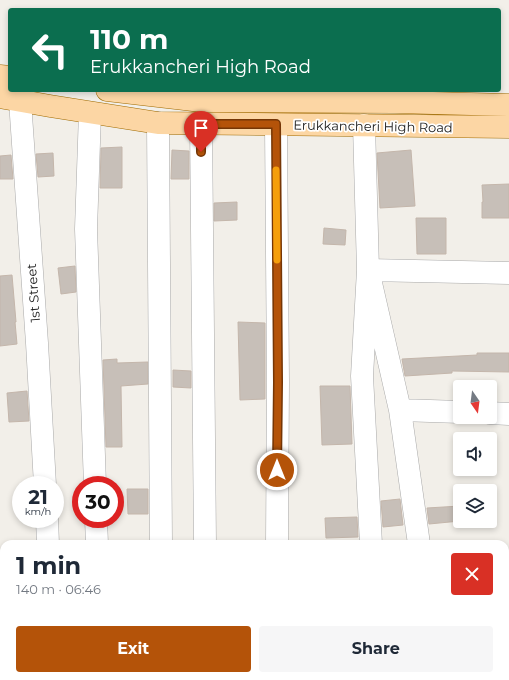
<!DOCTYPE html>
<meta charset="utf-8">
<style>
:root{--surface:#fff;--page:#f6f6f7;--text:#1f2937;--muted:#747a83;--accent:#b45309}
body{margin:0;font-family:Montserrat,sans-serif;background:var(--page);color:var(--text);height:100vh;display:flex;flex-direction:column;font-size:15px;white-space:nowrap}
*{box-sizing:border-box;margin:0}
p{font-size:13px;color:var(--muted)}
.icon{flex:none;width:22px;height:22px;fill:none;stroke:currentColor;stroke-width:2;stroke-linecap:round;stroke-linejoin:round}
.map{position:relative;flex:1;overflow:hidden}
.drawer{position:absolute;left:0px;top:540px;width:509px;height:140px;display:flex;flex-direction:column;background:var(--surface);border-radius:12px 12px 0 0;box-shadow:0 2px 6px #0003}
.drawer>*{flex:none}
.banner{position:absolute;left:8px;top:8px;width:493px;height:84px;border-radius:4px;box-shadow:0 2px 6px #0003;background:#0b6e4f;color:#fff;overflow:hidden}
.needle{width:26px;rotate:166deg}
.fabs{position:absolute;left:453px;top:380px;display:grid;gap:8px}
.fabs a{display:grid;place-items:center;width:44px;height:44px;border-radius:4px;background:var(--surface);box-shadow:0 2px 6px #0003;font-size:20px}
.speed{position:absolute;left:12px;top:476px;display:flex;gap:8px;font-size:20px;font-weight:700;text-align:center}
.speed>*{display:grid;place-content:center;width:52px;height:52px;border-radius:50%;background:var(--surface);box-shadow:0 2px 6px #0003;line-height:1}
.speed small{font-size:10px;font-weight:400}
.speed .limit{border:6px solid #d22;background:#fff;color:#111}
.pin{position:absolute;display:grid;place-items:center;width:34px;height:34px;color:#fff;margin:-41px -17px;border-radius:50% 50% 50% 0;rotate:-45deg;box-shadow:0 0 4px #0007}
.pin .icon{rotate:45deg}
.me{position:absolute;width:44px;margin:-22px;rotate:0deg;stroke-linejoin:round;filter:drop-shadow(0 0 3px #0008)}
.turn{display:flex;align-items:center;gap:14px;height:84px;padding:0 16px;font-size:18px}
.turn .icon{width:52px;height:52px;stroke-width:2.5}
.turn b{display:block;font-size:28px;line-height:34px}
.round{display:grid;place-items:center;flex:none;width:42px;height:42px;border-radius:4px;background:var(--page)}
.summary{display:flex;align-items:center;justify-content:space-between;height:68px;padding:0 16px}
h1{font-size:24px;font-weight:700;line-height:30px}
.action{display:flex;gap:8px;margin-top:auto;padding:8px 16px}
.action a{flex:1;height:46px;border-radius:4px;background:var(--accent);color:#fff;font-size:16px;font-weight:700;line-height:46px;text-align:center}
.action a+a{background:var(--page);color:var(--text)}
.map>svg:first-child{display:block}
.building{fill:#c7bfb8;stroke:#c4b6ab}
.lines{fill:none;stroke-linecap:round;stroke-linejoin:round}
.minor-casing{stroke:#a9a9a9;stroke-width:23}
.major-casing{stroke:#a06b00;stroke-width:23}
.minor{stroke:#fff;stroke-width:22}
.major{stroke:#fcd6a4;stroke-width:22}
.route-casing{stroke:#753606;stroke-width:10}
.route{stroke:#b45309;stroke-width:7}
.slow{stroke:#f59e0b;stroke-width:7}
.labels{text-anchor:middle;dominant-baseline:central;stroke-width:3.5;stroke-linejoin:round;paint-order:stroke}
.street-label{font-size:13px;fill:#222;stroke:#fff}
</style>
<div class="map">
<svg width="509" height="680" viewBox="0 0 509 680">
<rect width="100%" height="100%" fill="#f2efe9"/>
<path class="building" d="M 122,147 L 122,188 L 100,188 L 101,148 Z
M 172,150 L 189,151 L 189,179 L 171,179 Z
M 411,150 L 415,206 L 380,208 L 377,153 Z
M 53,153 L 54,176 L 38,177 L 36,154 Z
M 11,155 L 13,179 L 0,179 L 0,156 Z
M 509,184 L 509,218 L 482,218 L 482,202 L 483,202 L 482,185 Z
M 237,202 L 237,220 L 214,221 L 214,203 Z
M 416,218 L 446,218 L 446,254 L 417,254 Z
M 324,228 L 346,230 L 345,245 L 323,244 Z
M 75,266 L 76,292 L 61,294 L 58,268 Z
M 12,275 L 16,322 L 15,322 L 17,344 L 0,346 L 0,276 Z
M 238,322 L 265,323 L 265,399 L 240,400 Z
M 477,353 L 509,353 L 509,372 L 452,371 L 452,373 L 405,376 L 402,359 L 477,355 Z
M 117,359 L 117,363 L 148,362 L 148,384 L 121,386 L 122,447 L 106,447 L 103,360 Z
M 173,370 L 191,371 L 191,388 L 173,387 Z
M 320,386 L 350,386 L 352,444 L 322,445 Z
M 27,391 L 29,421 L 9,422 L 7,393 Z
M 127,489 L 148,489 L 148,514 L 128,514 Z
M 400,499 L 403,525 L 383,527 L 381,501 Z
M 460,506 L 460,521 L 429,524 L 427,508 Z
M 357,517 L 358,537 L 326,538 L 325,518 Z"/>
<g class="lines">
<defs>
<path id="minor" d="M 20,101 L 37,343 L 45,485
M 90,113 L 86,229 L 95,485
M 158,123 C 160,264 160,404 161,544
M 201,124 L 205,544
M 276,125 L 278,382 L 277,544
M 364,125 L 368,270 L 400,410 L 419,544
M 400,410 L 460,412
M 490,413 L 509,414
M 47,519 L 48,544
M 96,519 L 97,544
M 371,544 L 362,376 L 368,270 L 509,273
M 56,676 L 56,680
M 102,676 L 102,680
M 167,676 L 167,680
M 208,676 L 208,680
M 279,676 L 279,680
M 378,676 L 379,680
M 440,676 L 440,680"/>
<path id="major" d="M 0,76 L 10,77
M 107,90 L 202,101 L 395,102 L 509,105
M 0,97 L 50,106 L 158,123 L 509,127"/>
</defs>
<use href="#minor" class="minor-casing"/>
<use href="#major" class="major-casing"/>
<use href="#minor" class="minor"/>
<use href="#major" class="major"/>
</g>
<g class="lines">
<defs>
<path id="route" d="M 201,152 L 201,124 L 276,124 L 278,382 L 277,470"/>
</defs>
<use href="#route" class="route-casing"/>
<use href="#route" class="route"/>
<path class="slow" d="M 276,170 L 277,260"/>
</g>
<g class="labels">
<g class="street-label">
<text transform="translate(373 126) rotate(1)">Erukkancheri High Road</text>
<text transform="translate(33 293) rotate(-94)">1st Street</text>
</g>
</g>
</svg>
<div class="fabs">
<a><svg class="needle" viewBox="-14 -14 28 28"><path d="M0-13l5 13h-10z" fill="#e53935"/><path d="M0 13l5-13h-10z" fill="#747a83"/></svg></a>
<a><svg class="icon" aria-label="sound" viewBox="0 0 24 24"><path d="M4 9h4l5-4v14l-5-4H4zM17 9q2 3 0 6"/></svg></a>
<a><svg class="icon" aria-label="layers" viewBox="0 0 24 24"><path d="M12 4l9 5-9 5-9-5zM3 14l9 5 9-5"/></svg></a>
</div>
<div class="speed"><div>21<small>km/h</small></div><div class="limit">30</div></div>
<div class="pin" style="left:201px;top:152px;background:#d93025"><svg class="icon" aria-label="arrive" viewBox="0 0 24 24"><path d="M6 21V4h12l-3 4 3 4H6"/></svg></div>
<svg class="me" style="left:277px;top:470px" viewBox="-20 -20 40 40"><circle r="17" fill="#b45309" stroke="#fff" stroke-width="3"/><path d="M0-11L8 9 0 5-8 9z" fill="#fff"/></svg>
<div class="banner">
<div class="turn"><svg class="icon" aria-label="left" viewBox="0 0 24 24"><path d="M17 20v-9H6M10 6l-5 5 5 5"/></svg><div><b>110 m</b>Erukkancheri High Road</div></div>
</div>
<section class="drawer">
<div class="summary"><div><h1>1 min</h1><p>140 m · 06:46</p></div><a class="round" style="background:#d93025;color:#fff"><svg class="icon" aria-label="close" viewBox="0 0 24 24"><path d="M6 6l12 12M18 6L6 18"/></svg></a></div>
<div class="action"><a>Exit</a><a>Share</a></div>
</section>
</div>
